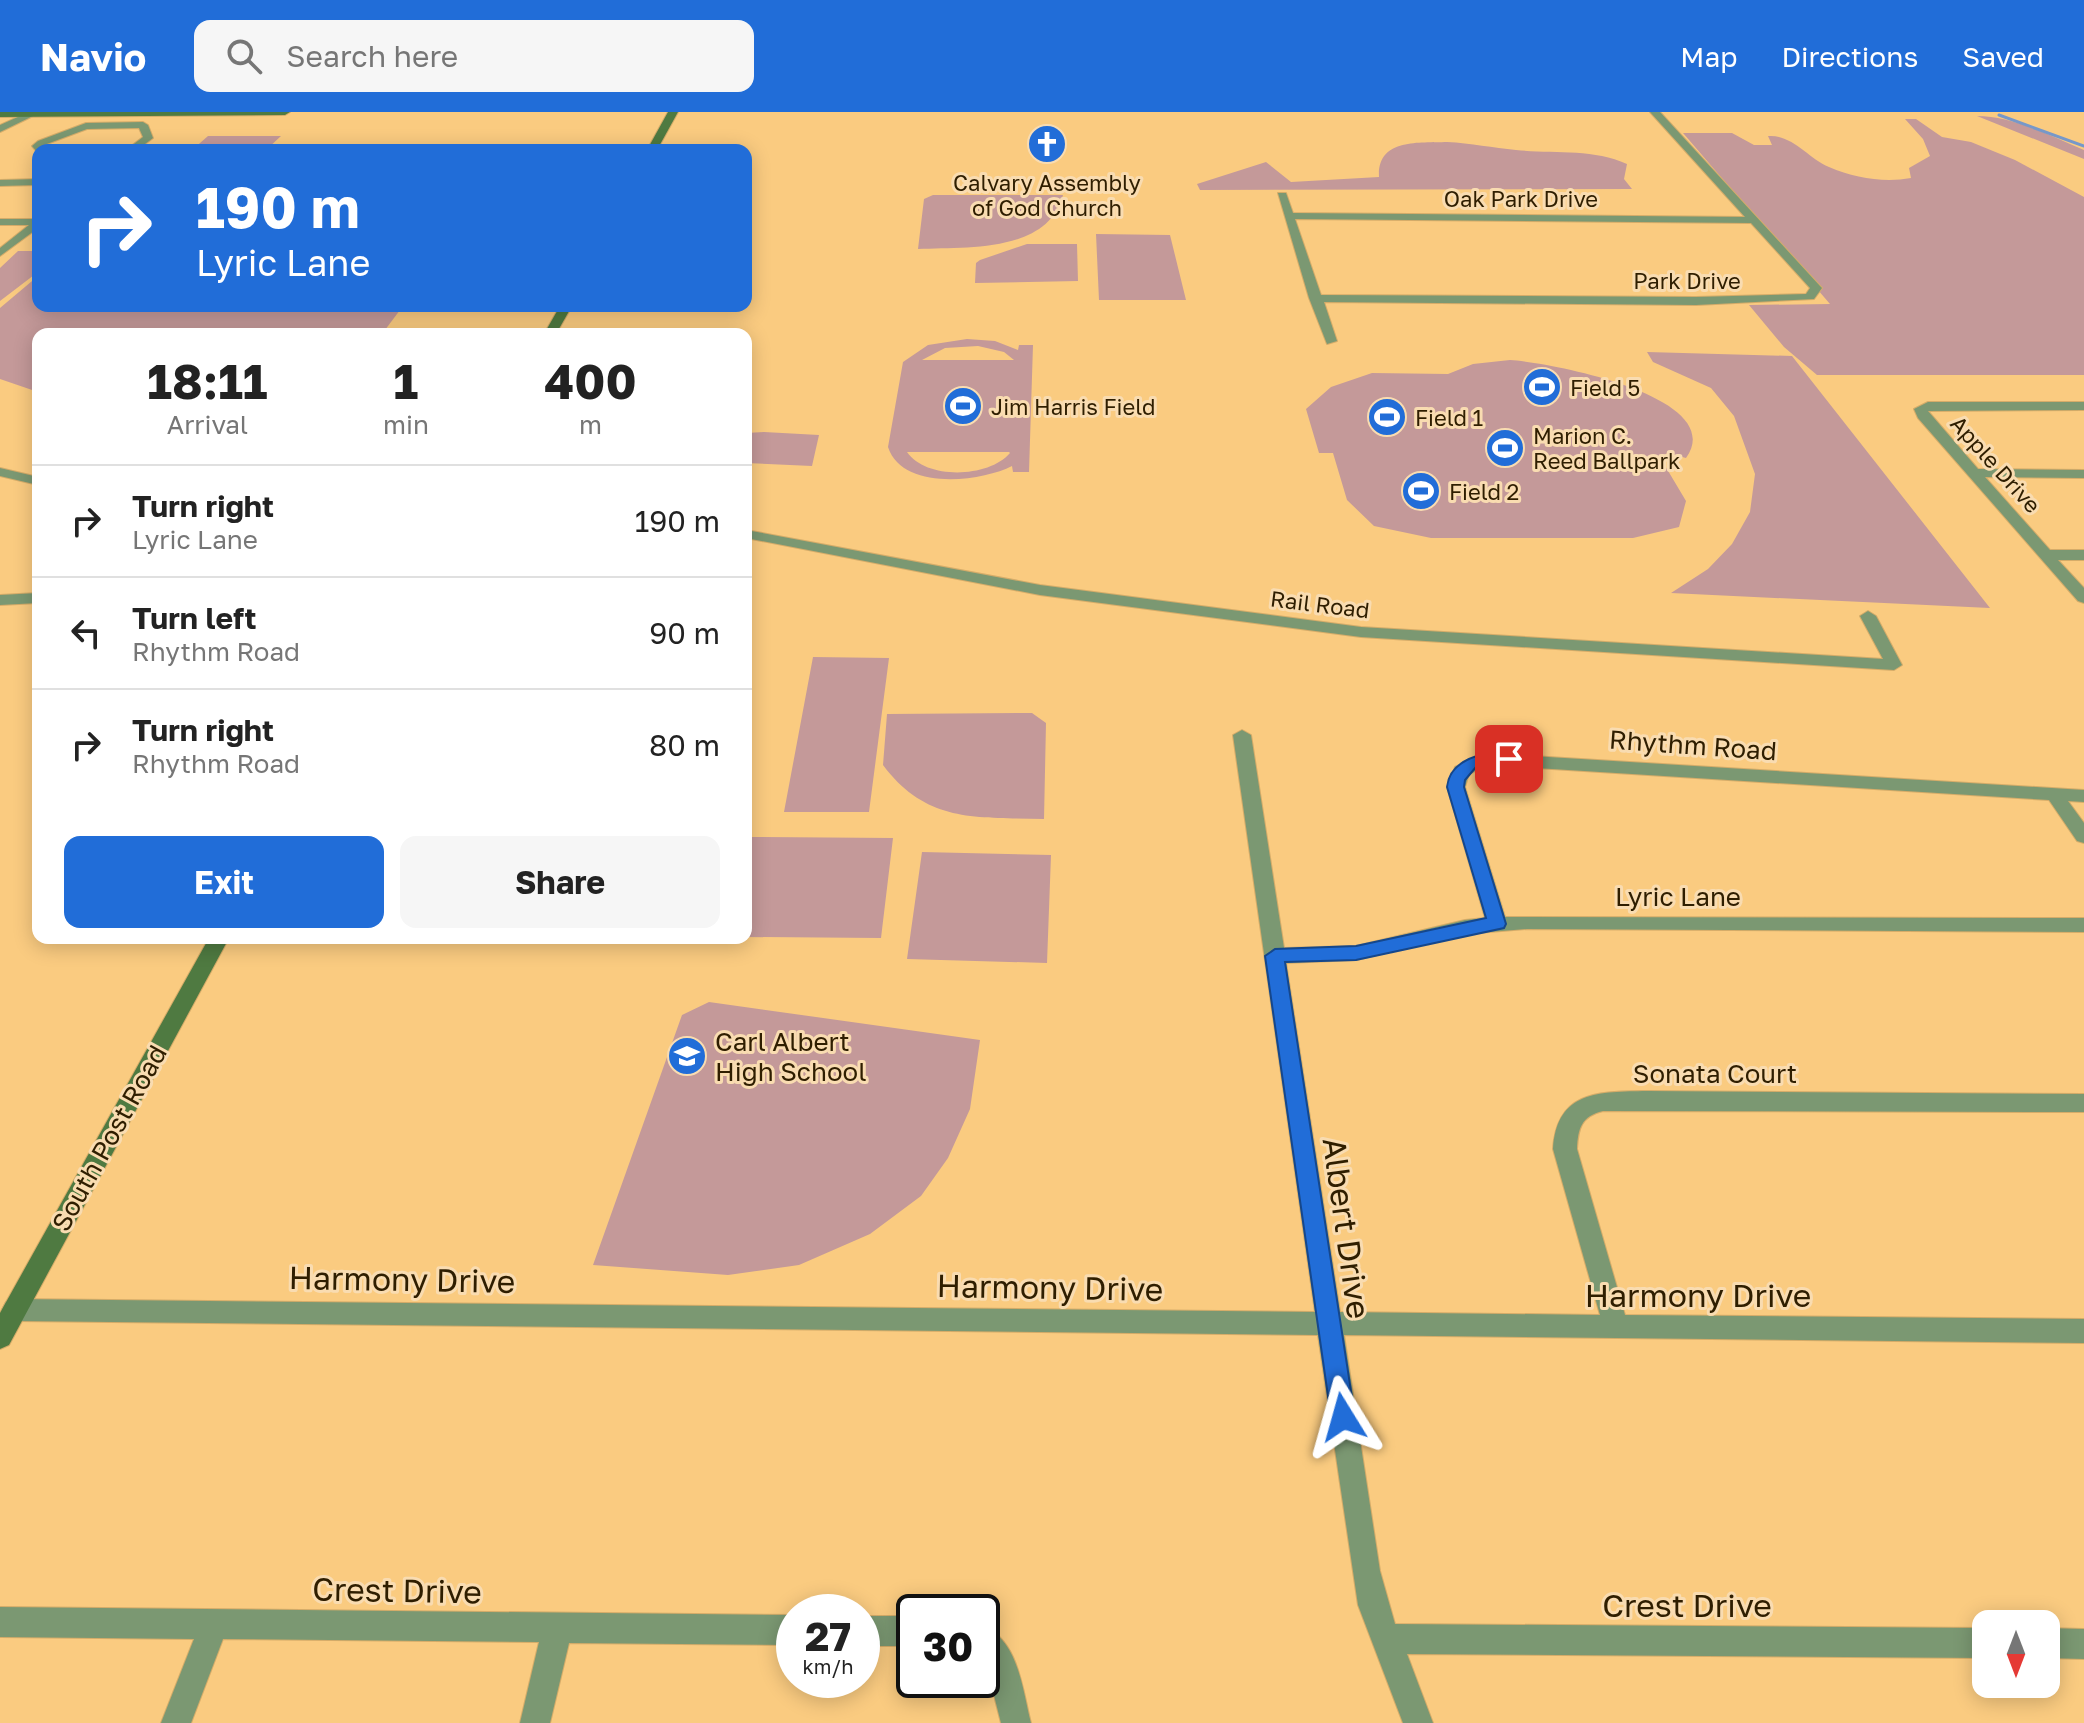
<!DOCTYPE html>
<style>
:root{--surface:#fff;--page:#f6f6f6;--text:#222;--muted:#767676;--line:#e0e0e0;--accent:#216dd8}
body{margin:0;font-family:"Golos Text",sans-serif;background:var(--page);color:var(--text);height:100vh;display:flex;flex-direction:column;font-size:30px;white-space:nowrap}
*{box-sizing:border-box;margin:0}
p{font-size:26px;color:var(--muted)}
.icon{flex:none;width:44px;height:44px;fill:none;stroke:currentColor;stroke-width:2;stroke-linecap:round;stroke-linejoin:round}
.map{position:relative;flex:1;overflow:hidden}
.side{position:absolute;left:32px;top:216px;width:720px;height:616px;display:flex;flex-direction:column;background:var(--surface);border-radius:16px;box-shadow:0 4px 20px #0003}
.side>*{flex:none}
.banner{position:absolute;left:32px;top:32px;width:720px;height:168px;border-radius:16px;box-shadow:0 4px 20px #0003;background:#216dd8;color:#fff;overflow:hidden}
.needle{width:52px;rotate:180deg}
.controls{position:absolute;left:1972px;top:1498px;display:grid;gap:16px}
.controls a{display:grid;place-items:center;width:88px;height:88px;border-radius:16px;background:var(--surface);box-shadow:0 4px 20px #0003;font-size:40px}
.speed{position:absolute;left:776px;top:1482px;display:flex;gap:16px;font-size:40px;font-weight:700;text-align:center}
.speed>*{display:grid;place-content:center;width:104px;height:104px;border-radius:50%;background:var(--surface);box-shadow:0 4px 20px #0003;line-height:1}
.speed small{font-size:20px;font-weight:400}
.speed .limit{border:4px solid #111;border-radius:12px;background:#fff;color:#111}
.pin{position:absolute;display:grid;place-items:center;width:68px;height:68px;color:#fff;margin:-34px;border-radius:16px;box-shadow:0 4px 12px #0006}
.me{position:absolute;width:88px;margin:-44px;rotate:352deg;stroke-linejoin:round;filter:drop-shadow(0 0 6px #0008)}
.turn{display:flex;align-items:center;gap:28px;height:168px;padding:0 32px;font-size:36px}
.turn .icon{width:104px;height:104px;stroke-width:2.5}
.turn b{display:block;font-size:56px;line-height:68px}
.eta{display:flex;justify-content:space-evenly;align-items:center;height:136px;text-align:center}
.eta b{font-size:48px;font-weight:700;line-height:56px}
.cta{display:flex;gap:16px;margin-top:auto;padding:16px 32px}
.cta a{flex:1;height:92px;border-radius:16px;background:var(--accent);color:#fff;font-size:32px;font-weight:700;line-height:92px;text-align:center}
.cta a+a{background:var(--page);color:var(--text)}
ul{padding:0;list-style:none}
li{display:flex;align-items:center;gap:24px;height:112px;padding:0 32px;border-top:2px solid var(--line)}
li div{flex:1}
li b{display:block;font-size:30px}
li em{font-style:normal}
header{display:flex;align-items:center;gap:48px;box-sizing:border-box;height:112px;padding:0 40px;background:var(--accent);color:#fff}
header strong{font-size:38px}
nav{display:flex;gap:44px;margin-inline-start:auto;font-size:28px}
.search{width:560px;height:72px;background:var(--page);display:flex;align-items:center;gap:20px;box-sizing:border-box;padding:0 28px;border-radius:16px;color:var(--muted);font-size:30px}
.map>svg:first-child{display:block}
.green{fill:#c49999;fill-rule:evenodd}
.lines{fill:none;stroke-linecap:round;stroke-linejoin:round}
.stream{stroke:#7798c9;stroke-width:3}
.street-casing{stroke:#d5ac69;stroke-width:2}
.secondary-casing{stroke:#d5ac69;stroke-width:2}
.street{fill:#7b9872;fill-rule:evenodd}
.secondary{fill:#4f7a41;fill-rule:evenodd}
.route{fill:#216dd8;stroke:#15478c;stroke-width:2}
.labels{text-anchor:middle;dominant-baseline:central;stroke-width:6;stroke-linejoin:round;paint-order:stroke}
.far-poi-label{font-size:22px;fill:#2f1e00;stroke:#f9dcb1;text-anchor:start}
.far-street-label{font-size:22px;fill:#2f1e00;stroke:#f9dcb1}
.street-label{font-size:26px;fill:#2f1e00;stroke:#f9dcb1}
.poi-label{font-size:26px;fill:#2f1e00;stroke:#f9dcb1;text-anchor:start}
.near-street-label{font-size:32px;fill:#2f1e00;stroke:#f9dcb1}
</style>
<header>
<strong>Navio</strong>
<div class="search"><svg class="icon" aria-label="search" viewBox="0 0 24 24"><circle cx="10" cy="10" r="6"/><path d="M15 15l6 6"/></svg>Search here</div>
<nav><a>Map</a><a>Directions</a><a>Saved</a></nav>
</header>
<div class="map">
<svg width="2084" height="1611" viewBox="0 0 2084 1611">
<rect width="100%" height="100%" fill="#facb80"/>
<path class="green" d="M 1977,4 C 2012,4 2052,24 2084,38 L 2084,47 Z
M 1905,7 L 1916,7 L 1942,25 L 1971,30 L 2015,48 L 2084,85 L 2084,263 L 1817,263 L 1784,235 L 1749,193 L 1830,192 L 1683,21 L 1732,21 L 1754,33 L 1772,33 L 1768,24 C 1792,22 1808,46 1829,55 C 1855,66 1884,71 1911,66 L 1909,56 L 1930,44 L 1923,27 Z
M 208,24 L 281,24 L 266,38 L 192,38 Z
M 1447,30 C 1471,31 1493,36 1516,38 C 1553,42 1592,36 1627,52 L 1624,67 L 1632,77 L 1200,78 L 1197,72 L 1266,50 L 1291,70 L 1379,65 C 1377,26 1419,31 1447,30 Z
M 933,83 L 1063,83 C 1048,141 967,135 918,137 L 924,87 Z
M 1096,122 L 1170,123 L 1186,188 L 1099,188 Z
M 1027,132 L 1077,132 L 1078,169 L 975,171 L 976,151 L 980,148 Z
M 18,139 L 38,139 L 38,160 L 0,189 L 0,156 Z
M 38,164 L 38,194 L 403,194 L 382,222 L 38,222 L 38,280 L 0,267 L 0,196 Z
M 967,227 L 995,229 L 1018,238 L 1019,233 L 1033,233 L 1029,360 L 1013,360 L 1012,354 C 981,370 902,379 888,335 L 903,250 L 928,233 ZM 978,234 L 1004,240 L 1014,248 L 922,248 L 945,236 ZM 907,340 L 1009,340 L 1010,341 C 989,366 926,368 907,340 Z
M 1647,240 L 1792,244 L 1990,496 L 1671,481 L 1708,457 L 1732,432 L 1750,400 L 1755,362 L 1734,304 L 1711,276 L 1653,250 Z
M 1510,248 C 1547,250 1730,284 1686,346 L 1667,341 L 1661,347 L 1686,389 L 1679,415 L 1633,426 L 1431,426 L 1374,414 L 1347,388 L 1333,341 L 1319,341 L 1306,297 L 1331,275 L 1372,261 L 1448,262 L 1473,252 Z
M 764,320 L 819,323 L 812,354 L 746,351 L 746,321 Z
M 813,545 L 889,546 L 869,700 L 784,700 Z
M 1032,601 L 1046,611 L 1044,707 C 978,705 927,712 883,653 L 887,602 Z
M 746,725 L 893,726 L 881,826 L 746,825 Z
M 922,740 L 1051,743 L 1047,851 L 907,847 Z
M 709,890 L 980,928 L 970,997 L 948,1046 L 921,1084 L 870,1122 L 799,1153 L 728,1163 L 593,1153 L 682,903 Z"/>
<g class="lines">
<path class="stream" d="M 1999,3 L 2084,34"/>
<defs>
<path id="street" d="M 29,0 L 37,2 L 0,20 L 0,13 Z
M 1650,0 L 1660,0 L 1820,174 L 1822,176 L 1814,187 L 1696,193 L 1324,190 L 1337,229 L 1327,232 L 1309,186 L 1278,81 L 1286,81 L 1293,101 L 1745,105 ZM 1295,107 L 1751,111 L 1810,176 L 1806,182 L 1696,185 L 1321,183 Z
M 143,10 L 148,13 L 153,26 L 137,38 L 126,38 L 143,25 L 139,16 L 87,17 L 44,33 L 44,38 L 38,41 L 32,34 L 38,29 L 86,11 Z
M 38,67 L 38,73 L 0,74 L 0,68 Z
M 0,107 L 38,107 L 38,116 L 0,144 L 0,136 L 29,113 L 0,113 Z
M 1928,290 L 2084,290 L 2084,298 L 1928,299 L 1978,357 L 2084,358 L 2084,366 L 1985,365 L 2050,438 L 2084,438 L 2084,448 L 2058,448 L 2084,476 L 2084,491 L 2078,489 L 1918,306 L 1914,297 Z
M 0,356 L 38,365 L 38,373 L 0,364 Z
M 746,418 L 1040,473 L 1361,515 L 1883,547 L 1860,504 L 1868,499 L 1876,504 L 1902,553 L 1894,558 L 1361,525 L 1040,483 L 746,426 Z
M 38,481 L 38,491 L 0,493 L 0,483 Z
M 1242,618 L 1251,623 L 1284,836 L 1356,834 L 1465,808 L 1485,806 L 1447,675 L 1455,655 L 1484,641 L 2084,678 L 2084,690 L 2068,689 L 2084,711 L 2084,731 L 2077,729 L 2049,688 L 1487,653 L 1469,662 L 1465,675 L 1505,805 L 2084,806 L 2084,820 L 1527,817 L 1465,822 L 1356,848 L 1286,851 L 1340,1200 L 1600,1203 L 1553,1037 C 1557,978 1599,980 1647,979 L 2084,982 L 2084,1000 L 1603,999 C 1581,1004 1578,1017 1577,1037 L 1625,1203 L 2084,1207 L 2084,1231 L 1344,1223 L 1380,1459 L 1395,1512 L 1986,1516 L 1986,1546 L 1407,1542 L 1433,1611 L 1403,1611 L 1358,1493 L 1318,1223 L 15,1209 L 6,1206 L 2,1198 L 6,1190 L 15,1187 L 1315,1200 L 1233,623 Z
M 0,1495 L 794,1503 L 794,1533 L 569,1531 L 550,1611 L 520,1611 L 539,1530 L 223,1527 L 191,1611 L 161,1611 L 194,1527 L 0,1525 Z
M 862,1504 L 914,1504 L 914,1534 L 862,1534 Z
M 982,1513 C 1019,1529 1022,1576 1031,1611 L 1001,1611 L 987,1556 L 982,1550 Z
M 2046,1516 L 2084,1517 L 2084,1547 L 2046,1546 Z"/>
<path id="secondary" d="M 0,0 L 290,0 L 285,3 L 0,5 Z
M 668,0 L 678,0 L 657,38 L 647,38 Z
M 560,194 L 572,194 L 556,222 L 544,222 Z
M 209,826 L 229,826 L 9,1233 L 0,1237 L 0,1201 Z"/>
</defs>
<use href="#street" class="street-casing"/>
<use href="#secondary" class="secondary-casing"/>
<use href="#street" class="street"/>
<use href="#secondary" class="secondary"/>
</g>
<path class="route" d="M 1484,642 L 1509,642 L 1517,647 L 1509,652 L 1476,655 L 1465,668 L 1464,675 L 1506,812 L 1504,816 L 1356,848 L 1285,850 L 1355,1305 L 1351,1313 L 1343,1317 L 1334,1313 L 1331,1305 L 1265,844 L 1275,837 L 1356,834 L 1486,806 L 1447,675 C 1449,655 1467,646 1484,642 Z"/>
<defs>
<symbol id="church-disc" viewBox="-11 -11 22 22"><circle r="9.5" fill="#216dd8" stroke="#f9dcb1"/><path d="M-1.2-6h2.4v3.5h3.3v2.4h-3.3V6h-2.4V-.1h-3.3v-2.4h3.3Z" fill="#fff"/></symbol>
<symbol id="stadium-disc" viewBox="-11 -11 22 22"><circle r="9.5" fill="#216dd8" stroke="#f9dcb1"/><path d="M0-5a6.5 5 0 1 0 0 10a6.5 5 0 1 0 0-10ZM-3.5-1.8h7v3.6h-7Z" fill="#fff"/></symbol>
<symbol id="school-disc" viewBox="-11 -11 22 22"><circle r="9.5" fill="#216dd8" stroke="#f9dcb1"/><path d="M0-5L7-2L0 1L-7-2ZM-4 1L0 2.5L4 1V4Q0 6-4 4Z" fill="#fff"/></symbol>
</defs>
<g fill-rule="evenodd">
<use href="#church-disc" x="1025" y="10" width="44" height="44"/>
<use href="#stadium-disc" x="1520" y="253" width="44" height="44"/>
<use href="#stadium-disc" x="941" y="272" width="44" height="44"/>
<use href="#stadium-disc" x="1365" y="283" width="44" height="44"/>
<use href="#stadium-disc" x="1483" y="314" width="44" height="44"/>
<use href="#stadium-disc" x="1399" y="357" width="44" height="44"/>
<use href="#school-disc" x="665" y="922" width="44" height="44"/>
</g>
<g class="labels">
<g class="far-poi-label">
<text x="1047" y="70" text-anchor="middle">Calvary Assembly<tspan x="1047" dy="25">of God Church</tspan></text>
<text x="1570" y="275">Field 5</text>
<text x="991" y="294">Jim Harris Field</text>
<text x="1415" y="305">Field 1</text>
<text x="1533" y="323">Marion C.<tspan x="1533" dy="25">Reed Ballpark</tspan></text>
<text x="1449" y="379">Field 2</text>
</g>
<g class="far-street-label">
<text x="1521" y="86">Oak Park Drive</text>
<text x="1687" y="168">Park Drive</text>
<text transform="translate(1996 352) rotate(48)">Apple Drive</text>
<text transform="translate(1320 492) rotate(7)">Rail Road</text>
</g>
<g class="street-label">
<text transform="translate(1693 633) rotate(4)">Rhythm Road</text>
<text x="1678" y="784">Lyric Lane</text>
<text x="1715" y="961">Sonata Court</text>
<text transform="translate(109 1026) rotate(-61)">South Post Road</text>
</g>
<g class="poi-label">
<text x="715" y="929">Carl Albert<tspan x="715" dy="30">High School</tspan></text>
</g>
<g class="near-street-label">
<text transform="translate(1347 1116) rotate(82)">Albert Drive</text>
<text transform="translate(402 1167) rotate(1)">Harmony Drive</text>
<text transform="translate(1050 1175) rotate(1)">Harmony Drive</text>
<text x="1698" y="1183">Harmony Drive</text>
<text transform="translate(397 1478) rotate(1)">Crest Drive</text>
<text x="1687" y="1493">Crest Drive</text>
</g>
</g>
</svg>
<div class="controls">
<a><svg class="needle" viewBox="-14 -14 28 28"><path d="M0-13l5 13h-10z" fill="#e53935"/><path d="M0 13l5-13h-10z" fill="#767676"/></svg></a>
</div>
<div class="speed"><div>27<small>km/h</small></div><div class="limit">30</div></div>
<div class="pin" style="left:1509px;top:647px;background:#d93025"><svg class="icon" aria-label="arrive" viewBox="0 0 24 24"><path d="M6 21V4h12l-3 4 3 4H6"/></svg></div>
<svg class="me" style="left:1343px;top:1305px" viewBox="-20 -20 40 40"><path d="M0-17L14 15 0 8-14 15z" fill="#216dd8" stroke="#fff" stroke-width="4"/></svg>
<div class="banner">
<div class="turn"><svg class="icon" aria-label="right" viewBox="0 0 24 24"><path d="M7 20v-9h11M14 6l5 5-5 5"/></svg><div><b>190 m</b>Lyric Lane</div></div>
</div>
<section class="side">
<div class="eta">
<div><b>18:11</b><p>Arrival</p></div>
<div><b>1</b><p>min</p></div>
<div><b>400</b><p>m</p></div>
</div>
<ul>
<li><svg class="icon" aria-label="right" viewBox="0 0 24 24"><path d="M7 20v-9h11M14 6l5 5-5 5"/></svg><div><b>Turn right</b><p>Lyric Lane</p></div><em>190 m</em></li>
<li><svg class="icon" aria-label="left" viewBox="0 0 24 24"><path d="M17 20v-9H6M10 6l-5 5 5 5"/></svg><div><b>Turn left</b><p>Rhythm Road</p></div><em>90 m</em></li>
<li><svg class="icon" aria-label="right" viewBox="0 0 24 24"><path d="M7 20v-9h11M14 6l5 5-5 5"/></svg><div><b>Turn right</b><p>Rhythm Road</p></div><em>80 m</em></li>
</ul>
<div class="cta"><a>Exit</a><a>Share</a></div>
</section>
</div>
